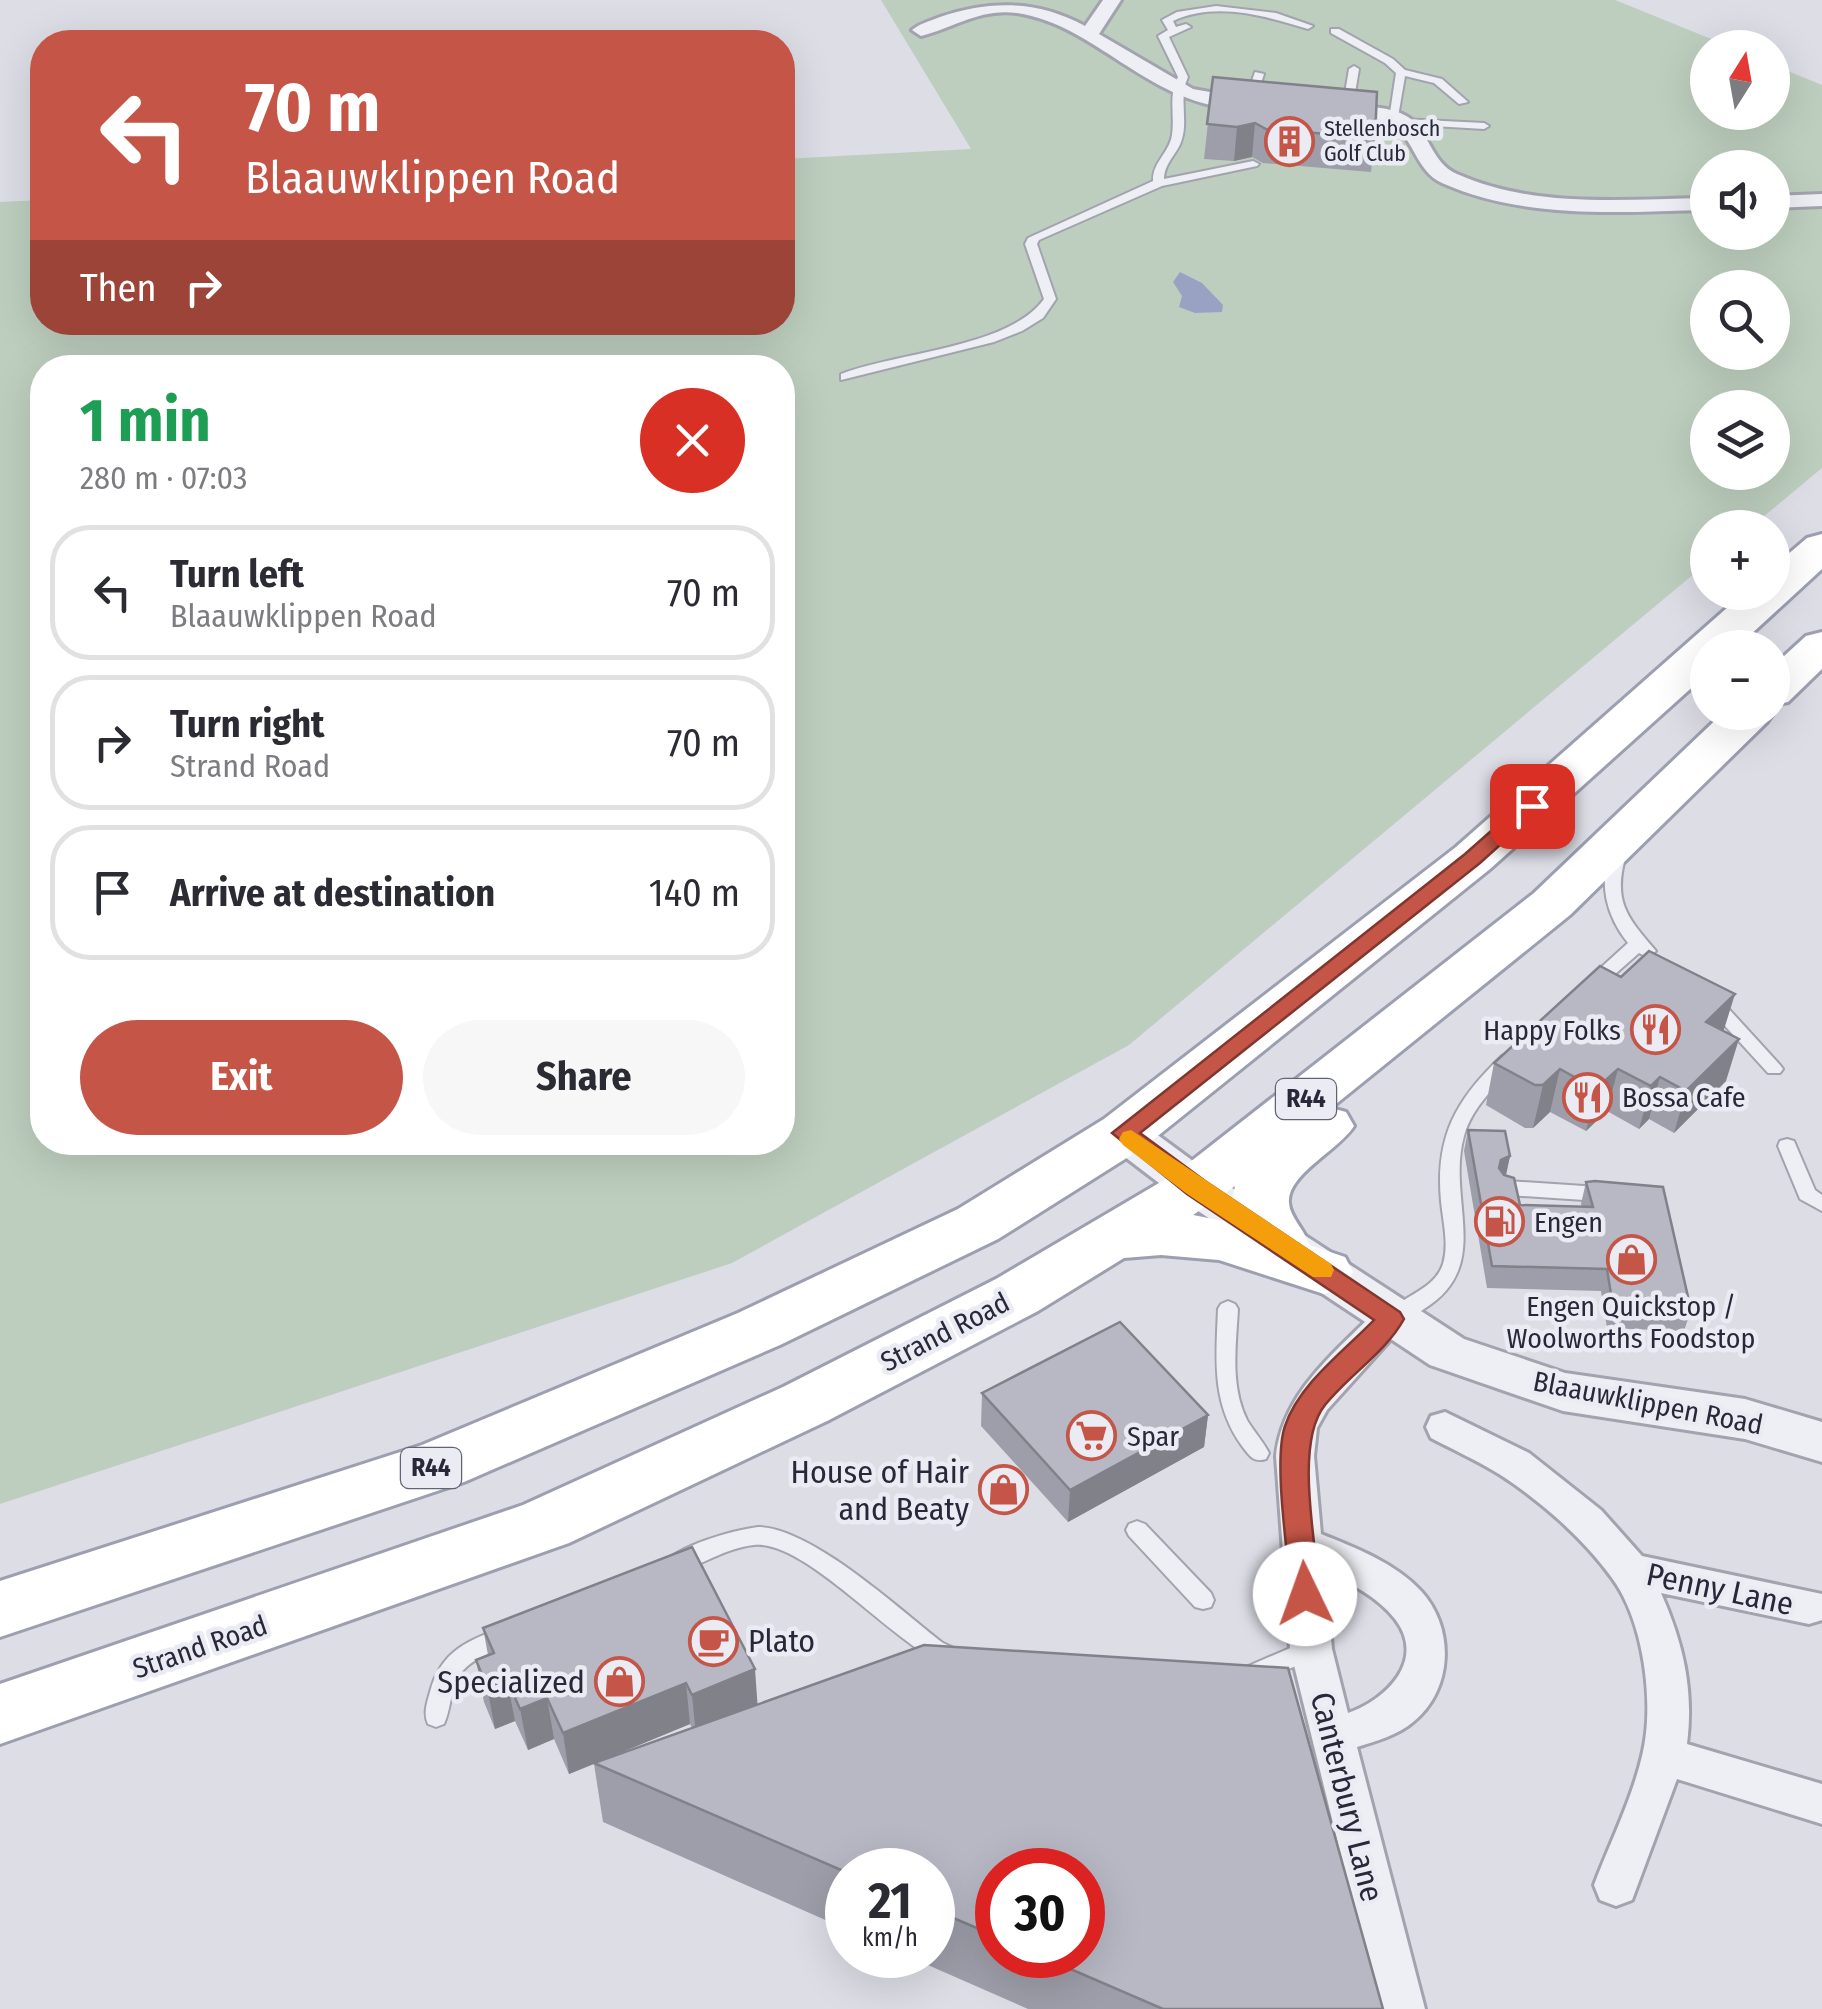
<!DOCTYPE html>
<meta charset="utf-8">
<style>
:root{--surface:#fff;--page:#f7f7f7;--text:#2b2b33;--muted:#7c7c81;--line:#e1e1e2;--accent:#c45547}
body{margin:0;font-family:"Fira Sans Condensed",sans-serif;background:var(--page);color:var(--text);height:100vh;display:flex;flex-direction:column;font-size:38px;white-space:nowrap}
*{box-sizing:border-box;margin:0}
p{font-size:32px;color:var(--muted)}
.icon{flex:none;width:55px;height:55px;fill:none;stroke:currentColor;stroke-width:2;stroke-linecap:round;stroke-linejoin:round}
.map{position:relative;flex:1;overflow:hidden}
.side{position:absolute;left:30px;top:355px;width:765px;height:800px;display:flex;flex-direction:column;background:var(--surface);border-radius:40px;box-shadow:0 10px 40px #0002}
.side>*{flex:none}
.top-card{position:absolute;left:30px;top:30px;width:765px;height:305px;border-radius:40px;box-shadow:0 10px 40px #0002;background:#c45547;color:#fff;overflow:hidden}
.needle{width:65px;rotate:11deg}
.buttons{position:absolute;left:1690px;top:30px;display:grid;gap:20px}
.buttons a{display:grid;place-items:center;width:100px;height:100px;border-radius:50%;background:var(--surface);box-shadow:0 10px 40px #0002;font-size:50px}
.speed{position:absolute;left:825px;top:1848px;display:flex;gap:20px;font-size:50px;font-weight:700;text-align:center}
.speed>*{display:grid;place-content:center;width:130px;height:130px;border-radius:50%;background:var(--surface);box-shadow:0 10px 40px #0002;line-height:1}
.speed small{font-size:25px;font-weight:400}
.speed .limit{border:15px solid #d22;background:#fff;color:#111}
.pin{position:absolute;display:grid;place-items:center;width:85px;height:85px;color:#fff;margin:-42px;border-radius:20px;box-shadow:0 5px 15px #0006}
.me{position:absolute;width:110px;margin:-55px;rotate:357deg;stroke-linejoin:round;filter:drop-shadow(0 0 8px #0008)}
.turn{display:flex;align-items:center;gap:35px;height:210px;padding:0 50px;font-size:45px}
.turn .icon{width:130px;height:130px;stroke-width:2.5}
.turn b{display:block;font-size:70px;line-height:85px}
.then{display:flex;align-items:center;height:95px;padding:0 50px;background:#0003;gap:20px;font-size:38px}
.round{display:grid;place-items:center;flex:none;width:105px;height:105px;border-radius:52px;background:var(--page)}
.head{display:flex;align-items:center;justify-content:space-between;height:170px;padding:0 50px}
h1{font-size:60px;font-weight:700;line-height:75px;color:#1e9e55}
.cta{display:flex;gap:20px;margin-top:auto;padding:20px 50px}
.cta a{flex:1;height:115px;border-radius:60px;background:var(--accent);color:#fff;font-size:40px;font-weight:700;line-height:115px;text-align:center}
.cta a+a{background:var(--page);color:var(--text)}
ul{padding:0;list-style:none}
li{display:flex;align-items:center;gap:30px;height:135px;margin:0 20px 15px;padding:0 30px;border:5px solid var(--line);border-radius:40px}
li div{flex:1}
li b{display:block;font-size:38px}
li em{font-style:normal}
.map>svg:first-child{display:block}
.green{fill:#bdcebe;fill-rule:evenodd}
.water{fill:#99a2c3}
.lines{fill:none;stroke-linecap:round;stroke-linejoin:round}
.service-casing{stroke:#a2a3ae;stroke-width:4}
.minor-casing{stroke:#a2a3ae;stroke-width:6}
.tertiary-casing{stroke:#a2a3ae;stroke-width:6}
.primary-casing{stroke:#9c9fb0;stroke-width:6}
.service{fill:#eeeff4;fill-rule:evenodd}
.minor{fill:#eeeff4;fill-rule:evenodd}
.tertiary{fill:#eeeff4;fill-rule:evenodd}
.primary{fill:#fff;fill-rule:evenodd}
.wall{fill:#9d9ea9;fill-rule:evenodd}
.shaded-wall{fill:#808189}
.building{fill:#b7b8c4;stroke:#808189;stroke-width:2.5}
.route{fill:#c45547;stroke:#7f372e;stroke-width:2.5}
.slow{fill:#f59e0b}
.labels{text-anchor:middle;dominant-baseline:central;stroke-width:9;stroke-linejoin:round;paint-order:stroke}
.far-poi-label{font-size:22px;fill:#27293a;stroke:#ebecf3;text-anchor:start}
.shield{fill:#ebecf3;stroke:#626472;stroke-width:2.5}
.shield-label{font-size:25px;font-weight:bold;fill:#27293a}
.poi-label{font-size:28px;fill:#27293a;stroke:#ebecf3;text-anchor:start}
.street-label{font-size:28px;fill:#27293a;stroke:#ebecf3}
.near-poi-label{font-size:32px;fill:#27293a;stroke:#ebecf3;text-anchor:end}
.near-street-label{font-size:32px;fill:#27293a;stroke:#ebecf3}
</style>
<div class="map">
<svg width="1822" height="2009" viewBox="0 0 1822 2009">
<rect width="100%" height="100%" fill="#dcdde5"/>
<path class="green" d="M 881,0 L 1615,0 L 1731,47 L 1708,48 L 1708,112 L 1772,112 L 1773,65 L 1822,85 L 1822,468 L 1751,527 L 1708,528 L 1707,563 L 1129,1045 L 732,1263 L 0,1504 L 0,202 L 42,200 L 42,322 L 782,322 L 783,159 L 971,149 ZM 1708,168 L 1772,168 L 1772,232 L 1708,232 ZM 1708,288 L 1772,288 L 1772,352 L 1708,352 ZM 42,368 L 782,368 L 782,1142 L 42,1142 ZM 1708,408 L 1772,408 L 1772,472 L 1708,472 Z"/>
<path class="water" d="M 1180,272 L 1202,283 L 1223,305 L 1222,312 L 1195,313 L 1179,307 L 1182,296 L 1173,282 Z"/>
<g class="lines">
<defs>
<path id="service" d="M 1216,6 L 1276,13 L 1313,26 L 1308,29 C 1266,16 1215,1 1173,21 L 1176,27 L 1186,24 L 1191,27 L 1169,37 L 1188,77 C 1178,98 1189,121 1181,142 C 1176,155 1164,164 1164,179 L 1253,161 L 1259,164 L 1257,166 L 1162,186 L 1039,240 L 1037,244 L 1056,299 L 1043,318 L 1022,331 L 994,342 L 841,380 L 841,374 C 897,352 1009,348 1044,299 L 1025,244 L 1028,238 L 1153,181 C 1152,163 1169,153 1172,135 C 1175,115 1168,96 1178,77 L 1158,36 L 1168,30 L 1162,20 L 1177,12 Z
M 1331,29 L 1339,29 L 1393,59 L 1405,70 L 1442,79 L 1468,102 L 1459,104 L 1434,83 L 1405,76 L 1398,117 L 1389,119 L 1396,73 L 1385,63 L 1331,33 Z
M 1354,66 L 1359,69 L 1352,111 L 1347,114 L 1342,111 L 1349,69 Z
M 1255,72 L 1264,74 L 1254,104 L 1249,107 L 1244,104 Z
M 1403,119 L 1484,123 L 1489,126 L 1484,129 L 1399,124 L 1399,120 Z
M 1618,850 L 1626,855 C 1612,902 1628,918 1656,951 L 1647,957 L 1639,953 L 1597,990 L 1585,990 L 1582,986 L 1585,982 L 1628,943 C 1607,917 1597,883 1612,851 Z
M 1711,994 L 1717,996 L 1780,1065 L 1783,1069 L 1780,1073 L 1768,1073 L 1705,1004 L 1702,1000 Z
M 1508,1054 L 1517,1060 C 1498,1086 1473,1104 1464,1136 C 1446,1199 1494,1266 1424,1309 C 1413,1316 1403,1325 1389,1321 L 1386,1316 C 1401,1295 1434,1291 1443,1264 C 1449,1244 1443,1222 1441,1201 C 1435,1137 1456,1099 1502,1056 Z
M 1787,1139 L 1794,1141 L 1815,1190 L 1822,1195 L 1822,1211 L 1800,1199 L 1798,1194 L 1778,1146 L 1780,1141 Z
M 1507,1181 L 1584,1186 L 1591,1188 L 1593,1193 L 1591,1198 L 1584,1200 L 1507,1195 L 1500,1193 L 1498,1188 L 1500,1183 Z
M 1228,1301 L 1235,1304 L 1238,1309 C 1236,1346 1230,1386 1247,1420 C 1254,1432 1263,1441 1269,1453 L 1266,1459 C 1253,1463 1250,1456 1242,1446 C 1211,1403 1216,1359 1218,1309 L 1221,1304 Z
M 1137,1521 L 1145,1524 L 1211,1593 L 1214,1600 L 1211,1607 L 1203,1609 L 1195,1607 L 1129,1536 L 1126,1530 L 1129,1524 Z
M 758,1527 C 811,1527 900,1610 943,1643 L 958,1650 L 961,1657 L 958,1664 L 950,1667 C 895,1647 807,1540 754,1545 C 726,1548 701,1565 674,1574 L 666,1571 L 663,1565 C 676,1546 734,1530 758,1527 Z
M 507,1626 L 515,1629 L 518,1636 L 515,1643 C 493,1652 463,1660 455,1684 C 450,1697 450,1711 444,1724 L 436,1727 L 428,1724 C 423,1713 427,1703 430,1692 C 441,1650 469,1640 507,1626 Z
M 1311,1639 L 1319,1642 L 1322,1649 L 1319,1656 L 1254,1684 L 1246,1681 L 1243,1674 L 1246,1667 Z"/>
<path id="minor" d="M 1103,0 L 1121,0 L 1099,34 L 1193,89 L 1260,101 L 1263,105 C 1254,113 1246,111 1234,109 C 1143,100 1096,25 1017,13 C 981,8 955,27 921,36 L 912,30 C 919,24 930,21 940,17 C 990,0 1037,0 1085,26 Z
M 1332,105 C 1355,107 1387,104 1408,117 C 1429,130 1431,163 1457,174 C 1536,209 1623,199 1708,198 L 1708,210 C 1617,212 1526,220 1442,183 C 1416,171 1414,139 1393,125 C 1375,114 1345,120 1325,115 L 1325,107 Z
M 1822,194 L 1822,206 L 1772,208 L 1772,196 Z
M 1391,1305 L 1404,1309 L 1409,1319 L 1327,1410 L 1317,1428 L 1314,1456 L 1321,1534 C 1356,1548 1395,1563 1421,1591 C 1455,1628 1453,1690 1413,1722 C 1398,1735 1376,1741 1357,1747 L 1425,2009 L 1379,2009 L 1290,1649 L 1276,1456 C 1283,1392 1335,1353 1378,1309 ZM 1325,1571 C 1350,1583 1378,1597 1395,1619 C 1427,1660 1386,1700 1348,1713 L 1332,1649 Z
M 1445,1412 L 1529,1453 L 1601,1510 L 1642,1556 L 1822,1594 L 1822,1620 L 1809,1624 L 1661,1593 C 1683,1643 1694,1689 1687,1744 L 1822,1784 L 1822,1824 L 1677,1779 L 1632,1900 L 1616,1906 L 1600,1900 L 1594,1885 C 1610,1843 1632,1799 1642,1756 C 1655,1704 1644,1621 1612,1578 C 1584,1539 1540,1500 1499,1474 C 1478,1461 1454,1450 1431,1438 L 1426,1427 L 1431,1416 Z"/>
<path id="tertiary" d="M 1124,1117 L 1140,1122 L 1212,1175 L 1464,1339 L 1565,1373 L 1745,1399 L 1822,1422 L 1822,1462 L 1745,1439 L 1563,1411 L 1430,1365 L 1180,1199 L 1108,1144 L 1102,1133 L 1108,1122 Z"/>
<path id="primary" d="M 1822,534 L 1822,569 L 1736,648 L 1708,648 L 1708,673 L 1490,869 L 1144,1147 L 998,1239 L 780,1345 L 464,1482 L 0,1637 L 0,1581 L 422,1445 L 738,1313 L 958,1209 L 1104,1119 L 1456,847 L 1745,592 L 1772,592 L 1772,568 L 1807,538 Z
M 1822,632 L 1822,669 L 1788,702 L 1772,705 L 1772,667 L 1806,636 Z
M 1772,710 L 1774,712 L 1767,722 L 1570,915 L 1331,1108 L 1346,1112 L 1354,1126 C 1339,1150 1286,1175 1289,1203 C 1290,1218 1306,1231 1309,1245 L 1345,1257 L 1353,1272 L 1345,1287 L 1324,1294 L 1219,1260 L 1161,1255 L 1124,1258 L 1038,1311 L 827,1421 L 569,1543 L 0,1744 L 0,1684 L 523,1505 L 783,1387 L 996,1279 L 1176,1173 L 1534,893 L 1724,712 ZM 1235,1186 L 1231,1207 L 1239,1224 L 1193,1215 Z"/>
</defs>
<use href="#service" class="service-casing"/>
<use href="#minor" class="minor-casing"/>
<use href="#tertiary" class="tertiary-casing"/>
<use href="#primary" class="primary-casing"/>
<use href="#service" class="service"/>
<use href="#minor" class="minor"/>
<use href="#tertiary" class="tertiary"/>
<use href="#primary" class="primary"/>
</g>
<path class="wall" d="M 1213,77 L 1375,138 L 1371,172 L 1263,163 L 1252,157 L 1234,161 L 1204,159 Z
M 1724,1031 L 1726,1081 L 1674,1133 L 1649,1119 L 1639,1129 L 1607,1111 L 1586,1131 L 1550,1112 L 1533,1128 L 1525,1128 L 1486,1105 L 1494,1063 Z
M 1468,1130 L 1510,1156 L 1506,1176 L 1520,1205 L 1582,1207 L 1581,1204 L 1586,1182 L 1691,1310 L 1684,1331 L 1607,1328 L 1601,1291 L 1487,1288 L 1464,1151 Z
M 982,1393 L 1208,1415 L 1204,1447 L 1068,1522 L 981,1426 Z
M 692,1547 L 757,1705 L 1383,2009 L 1028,2009 L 905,1955 L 932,1955 L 932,1870 L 848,1870 L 848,1930 L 603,1822 L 594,1764 L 569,1774 L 554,1739 L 528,1750 L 515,1721 L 495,1729 L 484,1702 L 476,1660 L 488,1655 L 483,1628 ZM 690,1724 L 692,1728 L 605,1759 ZM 998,1870 L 1082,1955 L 998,1955 Z"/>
<path class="shaded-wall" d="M 1255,123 L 1252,157 L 1234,161 L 1237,127 Z
M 1735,994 L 1722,1036 L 1706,1022 Z
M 1739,1039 L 1726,1081 L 1674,1133 L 1686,1091 Z
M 1560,1069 L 1550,1112 L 1533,1128 L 1543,1085 Z
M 1618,1069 L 1607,1111 L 1586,1131 L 1596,1089 Z
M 1660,1077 L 1649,1119 L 1639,1129 L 1651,1086 Z
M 1510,1156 L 1505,1178 L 1497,1182 L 1501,1160 Z
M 1208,1415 L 1204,1447 L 1068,1522 L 1070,1490 Z
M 755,1669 L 758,1711 L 696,1736 L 692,1695 Z
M 507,1680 L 515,1721 L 495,1729 L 487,1687 Z
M 686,1683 L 690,1724 L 569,1774 L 563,1733 Z
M 547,1698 L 554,1739 L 528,1750 L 520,1709 Z"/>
<path class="building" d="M 1213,77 L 1377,92 L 1375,138 L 1266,129 L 1255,123 L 1237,127 L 1207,124 Z
M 1649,951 L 1735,994 L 1706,1022 L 1739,1039 L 1686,1091 L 1660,1077 L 1651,1086 L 1618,1069 L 1596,1089 L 1560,1069 L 1543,1085 L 1535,1085 L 1494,1063 L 1600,966 L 1621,977 Z
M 1468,1130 L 1505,1131 L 1510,1156 L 1501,1160 L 1499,1168 L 1504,1175 L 1514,1178 L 1520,1205 L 1593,1207 L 1586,1182 L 1595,1181 L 1663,1187 L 1691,1310 L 1613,1307 L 1607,1269 L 1492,1266 Z
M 1120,1322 L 1208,1415 L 1070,1490 L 982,1393 Z
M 692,1547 L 755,1669 L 692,1695 L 686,1683 L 563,1733 L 547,1698 L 520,1709 L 507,1680 L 487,1687 L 476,1660 L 494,1653 L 483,1628 Z
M 924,1645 L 1288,1668 L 1383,2009 L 1163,2009 L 1038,1955 L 1082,1955 L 1082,1870 L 998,1870 L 998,1937 L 932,1909 L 932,1870 L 848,1870 L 848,1873 L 594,1763 Z"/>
<path class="route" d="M 1532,800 L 1542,806 L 1539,810 L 1480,863 L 1140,1133 L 1205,1181 L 1400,1312 L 1404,1319 C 1386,1352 1349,1375 1325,1405 C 1294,1443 1316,1545 1320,1594 L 1315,1603 L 1305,1606 L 1295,1603 L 1291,1594 C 1288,1554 1273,1461 1285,1426 C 1299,1384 1344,1351 1374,1320 L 1187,1194 L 1112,1133 L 1465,854 L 1524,802 Z"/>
<path class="slow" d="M 1131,1130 L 1331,1264 L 1334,1270 L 1331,1277 L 1313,1277 L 1187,1194 L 1123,1145 L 1119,1139 L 1123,1132 Z"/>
<defs>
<symbol id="building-ring" viewBox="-11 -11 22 22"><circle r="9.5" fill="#ebecf3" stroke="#c45547" stroke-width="1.5"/><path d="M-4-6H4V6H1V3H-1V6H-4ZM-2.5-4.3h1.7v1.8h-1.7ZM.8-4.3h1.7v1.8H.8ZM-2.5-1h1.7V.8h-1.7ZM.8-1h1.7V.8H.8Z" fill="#c45547"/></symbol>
<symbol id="restaurant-ring" viewBox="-11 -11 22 22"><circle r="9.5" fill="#ebecf3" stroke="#c45547" stroke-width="1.5"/><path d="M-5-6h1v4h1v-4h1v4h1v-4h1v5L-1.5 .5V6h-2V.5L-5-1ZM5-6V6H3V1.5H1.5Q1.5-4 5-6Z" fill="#c45547"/></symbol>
<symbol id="fuel-ring" viewBox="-11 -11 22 22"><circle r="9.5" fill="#ebecf3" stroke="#c45547" stroke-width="1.5"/><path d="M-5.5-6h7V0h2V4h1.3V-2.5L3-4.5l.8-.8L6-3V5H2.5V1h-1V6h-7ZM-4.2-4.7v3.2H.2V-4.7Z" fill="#c45547"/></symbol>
<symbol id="shop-ring" viewBox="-11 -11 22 22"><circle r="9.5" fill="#ebecf3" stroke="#c45547" stroke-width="1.5"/><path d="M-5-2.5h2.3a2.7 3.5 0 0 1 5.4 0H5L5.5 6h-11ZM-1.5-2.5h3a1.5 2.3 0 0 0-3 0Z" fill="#c45547"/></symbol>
<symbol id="supermarket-ring" viewBox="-11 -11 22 22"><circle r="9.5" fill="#ebecf3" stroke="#c45547" stroke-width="1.5"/><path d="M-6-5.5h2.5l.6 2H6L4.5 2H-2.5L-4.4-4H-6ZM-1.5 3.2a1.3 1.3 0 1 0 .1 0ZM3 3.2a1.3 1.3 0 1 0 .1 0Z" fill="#c45547"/></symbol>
<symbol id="cafe-ring" viewBox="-11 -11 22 22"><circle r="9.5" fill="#ebecf3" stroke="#c45547" stroke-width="1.5"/><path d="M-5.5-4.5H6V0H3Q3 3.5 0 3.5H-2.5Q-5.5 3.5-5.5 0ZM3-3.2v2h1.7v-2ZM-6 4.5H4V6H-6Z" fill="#c45547"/></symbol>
</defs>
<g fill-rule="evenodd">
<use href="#building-ring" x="1262" y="114" width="55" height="55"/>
<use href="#restaurant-ring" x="1628" y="1002" width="55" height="55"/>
<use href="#restaurant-ring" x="1560" y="1070" width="55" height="55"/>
<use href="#fuel-ring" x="1472" y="1194" width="55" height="55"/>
<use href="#shop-ring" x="1604" y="1232" width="55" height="55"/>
<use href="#supermarket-ring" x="1064" y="1408" width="55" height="55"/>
<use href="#shop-ring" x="976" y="1462" width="55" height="55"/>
<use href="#cafe-ring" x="686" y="1614" width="55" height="55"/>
<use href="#shop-ring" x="592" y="1654" width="55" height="55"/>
</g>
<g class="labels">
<g class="far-poi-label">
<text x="1324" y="128">Stellenbosch<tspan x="1324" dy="25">Golf Club</tspan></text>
</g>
<g class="shield">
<rect x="1276" y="1079" width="60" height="40" rx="8"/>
<rect x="401" y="1448" width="60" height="40" rx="8"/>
</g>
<g class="shield-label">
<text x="1306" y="1099">R44</text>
<text x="431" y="1468">R44</text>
</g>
<g class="poi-label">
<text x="1621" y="1030" text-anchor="end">Happy Folks</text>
<text x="1622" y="1097">Bossa Cafe</text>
<text x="1534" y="1222">Engen</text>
<text x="1631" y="1306" text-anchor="middle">Engen Quickstop /<tspan x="1631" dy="32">Woolworths Foodstop</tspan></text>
<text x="1127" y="1436">Spar</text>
</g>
<g class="street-label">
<text transform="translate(945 1332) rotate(-27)">Strand Road</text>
<text transform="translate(1648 1403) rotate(11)">Blaauwklippen Road</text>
<text transform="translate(200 1647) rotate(-19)">Strand Road</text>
</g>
<g class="near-poi-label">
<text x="969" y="1472">House of Hair<tspan x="969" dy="37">and Beaty</tspan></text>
<text x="748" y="1641" text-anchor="start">Plato</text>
<text x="585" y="1682">Specialized</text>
</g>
<g class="near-street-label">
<text transform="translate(1720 1589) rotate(12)">Penny Lane</text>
<text transform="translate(1347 1797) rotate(76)">Canterbury Lane</text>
</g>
</g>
</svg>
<div class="buttons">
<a><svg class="needle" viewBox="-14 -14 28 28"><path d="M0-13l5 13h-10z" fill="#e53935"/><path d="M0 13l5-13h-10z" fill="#7c7c81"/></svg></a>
<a><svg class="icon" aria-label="sound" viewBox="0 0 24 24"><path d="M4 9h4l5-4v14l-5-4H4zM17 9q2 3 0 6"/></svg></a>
<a><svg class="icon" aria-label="search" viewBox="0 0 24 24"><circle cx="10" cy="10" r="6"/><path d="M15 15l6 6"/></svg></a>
<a><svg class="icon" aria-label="layers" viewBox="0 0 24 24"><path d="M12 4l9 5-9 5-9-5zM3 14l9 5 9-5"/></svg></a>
<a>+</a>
<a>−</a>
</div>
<div class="speed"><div>21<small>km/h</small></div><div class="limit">30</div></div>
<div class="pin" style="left:1532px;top:806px;background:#d93025"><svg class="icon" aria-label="arrive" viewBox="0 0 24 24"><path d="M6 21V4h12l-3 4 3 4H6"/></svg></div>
<svg class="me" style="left:1305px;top:1594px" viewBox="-20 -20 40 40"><circle r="19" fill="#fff"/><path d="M0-13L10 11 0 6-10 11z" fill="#c45547"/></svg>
<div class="top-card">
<div class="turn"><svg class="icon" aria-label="left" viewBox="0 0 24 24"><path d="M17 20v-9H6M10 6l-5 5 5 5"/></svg><div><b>70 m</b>Blaauwklippen Road</div></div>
<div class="then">Then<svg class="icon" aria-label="right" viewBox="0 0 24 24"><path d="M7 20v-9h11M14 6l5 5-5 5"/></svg></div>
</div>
<section class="side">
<div class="head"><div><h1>1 min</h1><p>280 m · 07:03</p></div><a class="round" style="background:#d93025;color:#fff"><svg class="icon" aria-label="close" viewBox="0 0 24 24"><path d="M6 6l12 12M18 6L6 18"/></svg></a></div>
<ul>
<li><svg class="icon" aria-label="left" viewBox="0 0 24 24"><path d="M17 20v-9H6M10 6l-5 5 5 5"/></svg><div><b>Turn left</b><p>Blaauwklippen Road</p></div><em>70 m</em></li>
<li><svg class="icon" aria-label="right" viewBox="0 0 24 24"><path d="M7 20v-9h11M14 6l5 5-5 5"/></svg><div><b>Turn right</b><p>Strand Road</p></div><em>70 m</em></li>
<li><svg class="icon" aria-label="arrive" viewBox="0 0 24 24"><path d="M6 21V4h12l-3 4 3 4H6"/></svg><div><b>Arrive at destination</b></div><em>140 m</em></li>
</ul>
<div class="cta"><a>Exit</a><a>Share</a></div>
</section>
</div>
